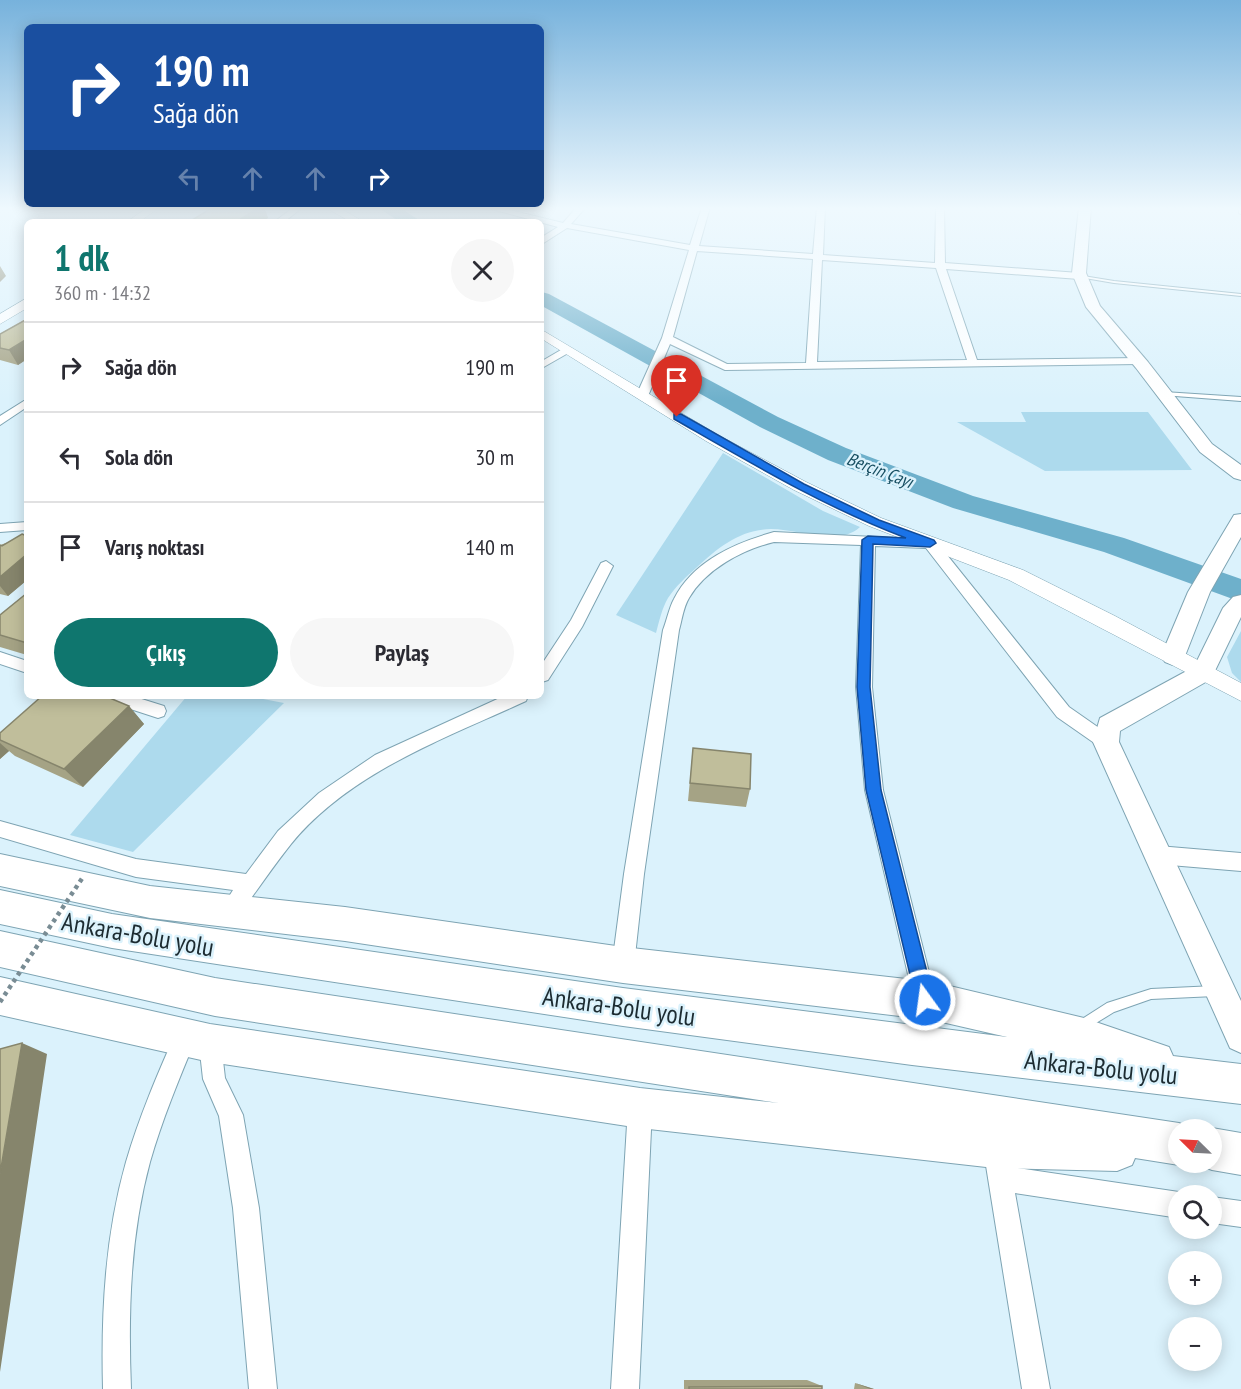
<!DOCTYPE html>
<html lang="tr">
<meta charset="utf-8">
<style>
:root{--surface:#fff;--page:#f7f7f7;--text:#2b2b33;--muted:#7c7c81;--line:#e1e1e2;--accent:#0f766e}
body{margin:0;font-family:"PT Sans Narrow",sans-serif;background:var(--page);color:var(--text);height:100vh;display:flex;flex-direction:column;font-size:22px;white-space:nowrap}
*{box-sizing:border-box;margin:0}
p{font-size:20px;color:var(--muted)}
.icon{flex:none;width:33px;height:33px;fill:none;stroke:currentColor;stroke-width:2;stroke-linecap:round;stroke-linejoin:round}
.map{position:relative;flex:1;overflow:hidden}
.sheet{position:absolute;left:24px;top:219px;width:520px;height:480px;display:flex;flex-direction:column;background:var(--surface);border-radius:9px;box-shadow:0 3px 15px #0003}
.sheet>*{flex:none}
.guide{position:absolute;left:24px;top:24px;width:520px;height:183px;border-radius:9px;box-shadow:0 3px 15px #0003;background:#1a4fa0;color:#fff;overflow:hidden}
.needle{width:39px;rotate:294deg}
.fabs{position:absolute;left:1168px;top:1119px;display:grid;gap:12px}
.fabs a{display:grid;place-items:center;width:54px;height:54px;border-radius:50%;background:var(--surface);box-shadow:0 3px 15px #0003;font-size:30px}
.pin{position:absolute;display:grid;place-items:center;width:51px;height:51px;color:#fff;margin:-62px -26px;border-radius:50% 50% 50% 0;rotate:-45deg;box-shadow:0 0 6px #0007}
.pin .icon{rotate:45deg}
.me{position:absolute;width:66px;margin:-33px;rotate:346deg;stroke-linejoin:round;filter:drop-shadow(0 0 4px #0008)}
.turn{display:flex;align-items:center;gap:21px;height:126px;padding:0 30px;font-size:27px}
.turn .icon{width:78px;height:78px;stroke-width:2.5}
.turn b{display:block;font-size:42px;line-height:51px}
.lanes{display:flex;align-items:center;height:57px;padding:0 30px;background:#0003;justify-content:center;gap:30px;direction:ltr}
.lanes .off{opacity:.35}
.round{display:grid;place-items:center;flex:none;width:63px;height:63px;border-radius:32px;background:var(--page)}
.summary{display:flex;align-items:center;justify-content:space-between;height:102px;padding:0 30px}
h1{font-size:36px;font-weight:800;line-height:45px;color:var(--accent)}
.button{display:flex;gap:12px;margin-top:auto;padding:12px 30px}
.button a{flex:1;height:69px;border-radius:36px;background:var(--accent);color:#fff;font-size:24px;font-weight:800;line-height:69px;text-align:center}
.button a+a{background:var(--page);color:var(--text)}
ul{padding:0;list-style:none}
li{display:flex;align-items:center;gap:18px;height:90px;padding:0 30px;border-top:2px solid var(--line)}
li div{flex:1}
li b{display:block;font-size:22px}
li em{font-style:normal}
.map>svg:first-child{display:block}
.green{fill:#addaed}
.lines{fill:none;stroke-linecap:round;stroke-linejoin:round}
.river{fill:#6eb0cb;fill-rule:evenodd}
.service-casing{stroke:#7ea4b3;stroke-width:2}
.minor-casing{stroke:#7ea4b3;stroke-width:2}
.tertiary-casing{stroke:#7ea4b3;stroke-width:1}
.secondary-casing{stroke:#7ea4b3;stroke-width:2}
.trunk-casing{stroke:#7ea4b3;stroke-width:2}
.service{fill:#fff;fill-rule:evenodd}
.minor{fill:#fff;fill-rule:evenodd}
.tertiary{fill:#fff;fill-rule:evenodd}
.secondary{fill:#fff;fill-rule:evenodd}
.trunk{fill:#fff;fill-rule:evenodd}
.path-bridge{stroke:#798c94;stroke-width:4.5;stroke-dasharray:4 4;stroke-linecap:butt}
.wall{fill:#a5a385}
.shaded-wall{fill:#86856c}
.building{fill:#c0be9b;stroke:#86856c;stroke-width:1.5}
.route{fill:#1a73e8;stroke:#114b97;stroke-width:1.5}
.labels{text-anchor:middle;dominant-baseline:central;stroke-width:5;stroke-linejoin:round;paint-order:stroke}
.far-water-label{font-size:18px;font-style:italic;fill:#184f62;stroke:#dbf2fc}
.near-street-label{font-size:26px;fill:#1c2b31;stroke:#dbf2fc}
</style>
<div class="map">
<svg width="1241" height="1389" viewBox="0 0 1241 1389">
<rect width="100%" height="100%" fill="#dbf2fc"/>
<path class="green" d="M 1021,412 L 1148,412 L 1192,470 L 1045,471 L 957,422 L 1026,422 Z
M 723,453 L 823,511 L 860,527 C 839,547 798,529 771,529 C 739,530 719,547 696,568 C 686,577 676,586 668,598 C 662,608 659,622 656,633 L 616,615 Z
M 1241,631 L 1241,682 L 1232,673 L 1227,657 Z
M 187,696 L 247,696 L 284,703 L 133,852 L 70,835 Z"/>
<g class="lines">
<path class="river" d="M 377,207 L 399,207 L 422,222 L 400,222 Z
M 542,292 L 549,294 L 778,417 L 846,448 L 973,496 L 1124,538 L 1241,579 L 1241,602 L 1104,552 L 953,508 L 828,460 L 760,427 L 542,306 Z"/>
<defs>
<path id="service" d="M 1239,207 L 1241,207 L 1241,214 L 1239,213 Z
M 1077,275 L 1114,281 L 1241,294 L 1241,296 L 1114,283 L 1079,277 L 1077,276 Z
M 1164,392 L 1241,397 L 1241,401 L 1162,395 L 1161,394 Z
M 1215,986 L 1219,987 L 1220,991 L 1219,995 L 1215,996 L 1151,999 L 1114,1012 L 1083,1031 L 1079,1029 L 1077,1025 L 1079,1021 L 1107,1003 L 1151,989 Z"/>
<path id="minor" d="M 294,207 L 303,207 L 284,222 L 274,222 Z
M 484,207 L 498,207 L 563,223 L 577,207 L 586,207 L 571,224 L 690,245 L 702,207 L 710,207 L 699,246 L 813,254 L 817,207 L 825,207 L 823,255 L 935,263 L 936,207 L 944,207 L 945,263 L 1079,273 L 1084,276 L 1079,279 L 946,269 L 977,360 L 1139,358 L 1144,361 L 1139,364 L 725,370 L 670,344 L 648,396 L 642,399 L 636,396 L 662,338 L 689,250 L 567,228 L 542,244 L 542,237 L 558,227 ZM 697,251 L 813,259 L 806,363 L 727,364 L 673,337 ZM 822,260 L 936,268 L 967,360 L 817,362 Z
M 566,347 L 570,348 L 570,352 L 542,368 L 542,361 Z
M 27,399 L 27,407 L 0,425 L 0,416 Z
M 27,522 L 27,530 L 0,532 L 0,524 Z
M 774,532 L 935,540 L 1069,707 L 1112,737 L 1115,742 L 1112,747 L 1106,749 L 1100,747 L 1057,717 L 926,548 L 875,546 L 872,687 L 883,790 L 936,1000 L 933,1008 L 925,1011 L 917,1008 L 914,1000 L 865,790 L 856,687 L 861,545 L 774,542 C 742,550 706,569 689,598 C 683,608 682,620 679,630 L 644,874 L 634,965 L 630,972 L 623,976 L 616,972 L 612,965 L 624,874 L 663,630 C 667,620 669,608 674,599 C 693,561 735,543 774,532 Z
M 606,561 L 613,566 L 582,627 L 548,680 L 542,682 L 542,664 L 571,620 L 601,563 Z
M 0,652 L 27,661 L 27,673 L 0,664 Z
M 104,696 L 132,696 L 164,706 L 166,711 L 164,716 L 158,718 L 106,701 Z
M 504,696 L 528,696 L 526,701 C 444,739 350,772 291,844 C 272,868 255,893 237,918 L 230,921 L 223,918 L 220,911 L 233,890 L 136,877 L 0,837 L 0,821 L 136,859 L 246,874 L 278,831 L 319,793 L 375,755 Z
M 1158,846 L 1241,853 L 1241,871 L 1158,864 L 1151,861 L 1148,855 L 1151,849 Z
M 185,1027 L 193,1030 L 196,1038 C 179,1079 162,1120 150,1162 C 130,1236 128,1313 131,1389 L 103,1389 C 101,1313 105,1236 126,1162 C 139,1117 158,1073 177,1030 Z
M 210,1032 L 218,1035 L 221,1043 L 225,1078 L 243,1115 L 259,1208 L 277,1389 L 249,1389 L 233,1208 L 219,1116 L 203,1079 L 199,1043 L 202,1035 Z
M 640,1096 L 648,1100 L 652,1108 L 639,1389 L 611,1389 L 628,1108 L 632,1100 Z
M 995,1135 L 1003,1139 L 1011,1167 L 1179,1192 L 1186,1196 L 1179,1196 L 1179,1218 L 1015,1193 L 1050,1389 L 1022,1389 L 983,1147 L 987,1139 Z
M 1212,1197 L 1241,1201 L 1241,1227 L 1212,1223 Z"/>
<path id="tertiary" d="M 148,207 L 160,207 L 139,222 L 127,222 Z
M 325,207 L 338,207 L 364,222 L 351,222 Z
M 27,298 L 27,308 L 0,324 L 0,314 Z
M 542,330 L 718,435 L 806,482 L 881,518 L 1023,570 L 1115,616 L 1241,683 L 1241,701 L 1009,580 L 869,526 L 794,490 L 706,441 L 542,339 Z"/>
<path id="secondary" d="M 1079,207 L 1091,207 L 1086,273 L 1100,306 L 1148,362 L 1212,444 L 1241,465 L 1241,480 L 1234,478 L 1200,452 L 1136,368 L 1086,307 L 1072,273 Z
M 1241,514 L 1241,537 L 1210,592 L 1185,656 L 1181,662 L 1173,665 L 1165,662 L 1161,656 L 1188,592 L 1234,515 Z
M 1241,595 L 1241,617 L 1211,679 L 1120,731 L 1119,742 L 1241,1001 L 1241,1053 L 1230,1048 L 1093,742 L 1100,718 L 1194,667 L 1223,608 L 1233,597 Z"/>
<path id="trunk" d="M 0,854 L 150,886 L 345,907 L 623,947 L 933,982 L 1084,1018 L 1169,1047 L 1173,1056 L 1241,1064 L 1241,1104 L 912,1065 L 623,1026 L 112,948 L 0,924 L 0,890 L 112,914 L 623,988 L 1007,1037 L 933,1020 L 623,983 L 345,941 L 150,918 L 0,886 Z
M 0,931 L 215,978 L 1179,1123 L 1194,1130 L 1179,1130 L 1179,1162 L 1184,1162 L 1179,1165 L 1135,1158 L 1132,1165 L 1117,1171 L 995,1168 L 640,1128 L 210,1062 L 0,1015 L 0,977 L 210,1024 L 640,1088 L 779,1103 L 215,1016 L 0,967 Z
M 1212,1128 L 1241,1133 L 1241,1175 L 1212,1170 L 1197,1164 L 1212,1162 L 1212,1130 L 1209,1130 Z"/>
</defs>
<use href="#service" class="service-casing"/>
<use href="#minor" class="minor-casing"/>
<use href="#tertiary" class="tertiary-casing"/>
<use href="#secondary" class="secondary-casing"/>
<use href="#trunk" class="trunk-casing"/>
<use href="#service" class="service"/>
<use href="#minor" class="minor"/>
<use href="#tertiary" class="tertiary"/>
<use href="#secondary" class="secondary"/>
<use href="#trunk" class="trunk"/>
<path class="path-bridge" d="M 0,1002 L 83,877"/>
</g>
<path class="wall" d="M 192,207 L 264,207 L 268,218 L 209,210 Z
M 27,314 L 27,359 L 18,365 L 0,360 L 0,334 L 26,319 L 24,316 Z
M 27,536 L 27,580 L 8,596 L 0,594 L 0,545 Z
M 27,593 L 27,655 L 0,647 L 0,615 Z
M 129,706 L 144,724 L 83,787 L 15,756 L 9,751 L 0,759 L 0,733 Z
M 693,748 L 750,789 L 746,807 L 688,801 Z
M 684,1380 L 807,1380 L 822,1386 L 822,1389 L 684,1389 Z
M 855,1383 L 874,1389 L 854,1389 Z"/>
<path class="shaded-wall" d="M 260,207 L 264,207 L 268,218 L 262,222 L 236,222 Z
M 0,266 L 6,276 L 0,282 Z
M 27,339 L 27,359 L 18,365 L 9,350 Z
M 27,554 L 27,580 L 8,596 L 0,586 L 0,577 Z
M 129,706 L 144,724 L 83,787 L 64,769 Z
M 0,743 L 9,751 L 0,759 Z
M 22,1043 L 47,1054 L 0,1372 L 0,1174 Z
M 855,1383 L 874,1389 L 870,1389 Z"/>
<path class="building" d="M 213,207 L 260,207 L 236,222 L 189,222 Z
M 27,319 L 27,339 L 9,350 L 0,348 L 0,334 Z
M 22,534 L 27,536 L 27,554 L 0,577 L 0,545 L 2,546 Z
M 27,593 L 27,643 L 0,635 L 0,615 Z
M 42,696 L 105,696 L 129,706 L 64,769 L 0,740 L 0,733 Z
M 693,748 L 751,754 L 750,789 L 690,783 Z
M 22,1043 L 0,1174 L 0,1049 Z
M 822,1386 L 822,1389 L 689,1389 L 689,1387 Z"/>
<linearGradient id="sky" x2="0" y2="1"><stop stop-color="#77b2dc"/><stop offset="0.52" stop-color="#eff9fe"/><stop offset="1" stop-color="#eff9fe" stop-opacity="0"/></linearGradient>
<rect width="1241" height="401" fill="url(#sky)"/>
<path class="route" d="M 674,414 L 681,414 L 804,484 L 879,520 L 934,540 L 936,543 L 930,547 L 873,544 L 870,687 L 881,790 L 934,1000 L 931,1006 L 925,1009 L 918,1006 L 916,1000 L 866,790 L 857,687 L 862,540 L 868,536 L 906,538 C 824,507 749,462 674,419 Z"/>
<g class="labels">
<g class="far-water-label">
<text transform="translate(880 470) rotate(21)">Berçin Çayı</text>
</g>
<g class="near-street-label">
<text transform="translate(138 934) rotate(10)">Ankara-Bolu yolu</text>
<text transform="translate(619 1006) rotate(8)">Ankara-Bolu yolu</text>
<text transform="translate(1101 1067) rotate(6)">Ankara-Bolu yolu</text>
</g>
</g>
</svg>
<div class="fabs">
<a><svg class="needle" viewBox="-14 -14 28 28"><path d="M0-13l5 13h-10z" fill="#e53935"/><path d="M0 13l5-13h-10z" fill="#7c7c81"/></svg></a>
<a><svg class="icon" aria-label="search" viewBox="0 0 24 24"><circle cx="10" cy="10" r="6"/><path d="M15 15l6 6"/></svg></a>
<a>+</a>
<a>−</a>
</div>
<div class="pin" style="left:677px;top:417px;background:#d93025"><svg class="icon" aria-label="arrive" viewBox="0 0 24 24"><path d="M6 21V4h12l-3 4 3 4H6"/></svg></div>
<svg class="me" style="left:925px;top:1000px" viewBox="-20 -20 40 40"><circle r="17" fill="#1a73e8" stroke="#fff" stroke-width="3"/><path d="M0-11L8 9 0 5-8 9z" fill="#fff"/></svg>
<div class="guide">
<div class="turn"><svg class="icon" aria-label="right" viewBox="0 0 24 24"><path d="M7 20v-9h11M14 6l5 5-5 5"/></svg><div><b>190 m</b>Sağa dön</div></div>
<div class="lanes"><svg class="icon off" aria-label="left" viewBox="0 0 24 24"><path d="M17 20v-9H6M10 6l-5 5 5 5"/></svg><svg class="icon off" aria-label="ahead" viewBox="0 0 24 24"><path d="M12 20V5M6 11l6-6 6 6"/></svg><svg class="icon off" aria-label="ahead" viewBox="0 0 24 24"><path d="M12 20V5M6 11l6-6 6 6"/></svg><svg class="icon" aria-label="right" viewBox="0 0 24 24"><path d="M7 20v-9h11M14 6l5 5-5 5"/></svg></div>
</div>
<section class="sheet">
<div class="summary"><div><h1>1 dk</h1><p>360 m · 14:32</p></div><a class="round"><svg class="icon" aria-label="close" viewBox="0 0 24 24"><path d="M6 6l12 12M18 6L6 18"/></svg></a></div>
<ul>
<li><svg class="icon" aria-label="right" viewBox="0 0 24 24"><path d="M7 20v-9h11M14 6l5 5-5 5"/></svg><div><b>Sağa dön</b></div><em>190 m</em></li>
<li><svg class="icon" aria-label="left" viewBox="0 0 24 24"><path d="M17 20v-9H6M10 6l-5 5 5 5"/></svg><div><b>Sola dön</b></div><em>30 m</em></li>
<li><svg class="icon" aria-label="arrive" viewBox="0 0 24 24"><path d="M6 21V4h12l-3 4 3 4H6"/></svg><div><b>Varış noktası</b></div><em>140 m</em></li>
</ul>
<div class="button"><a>Çıkış</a><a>Paylaş</a></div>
</section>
</div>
